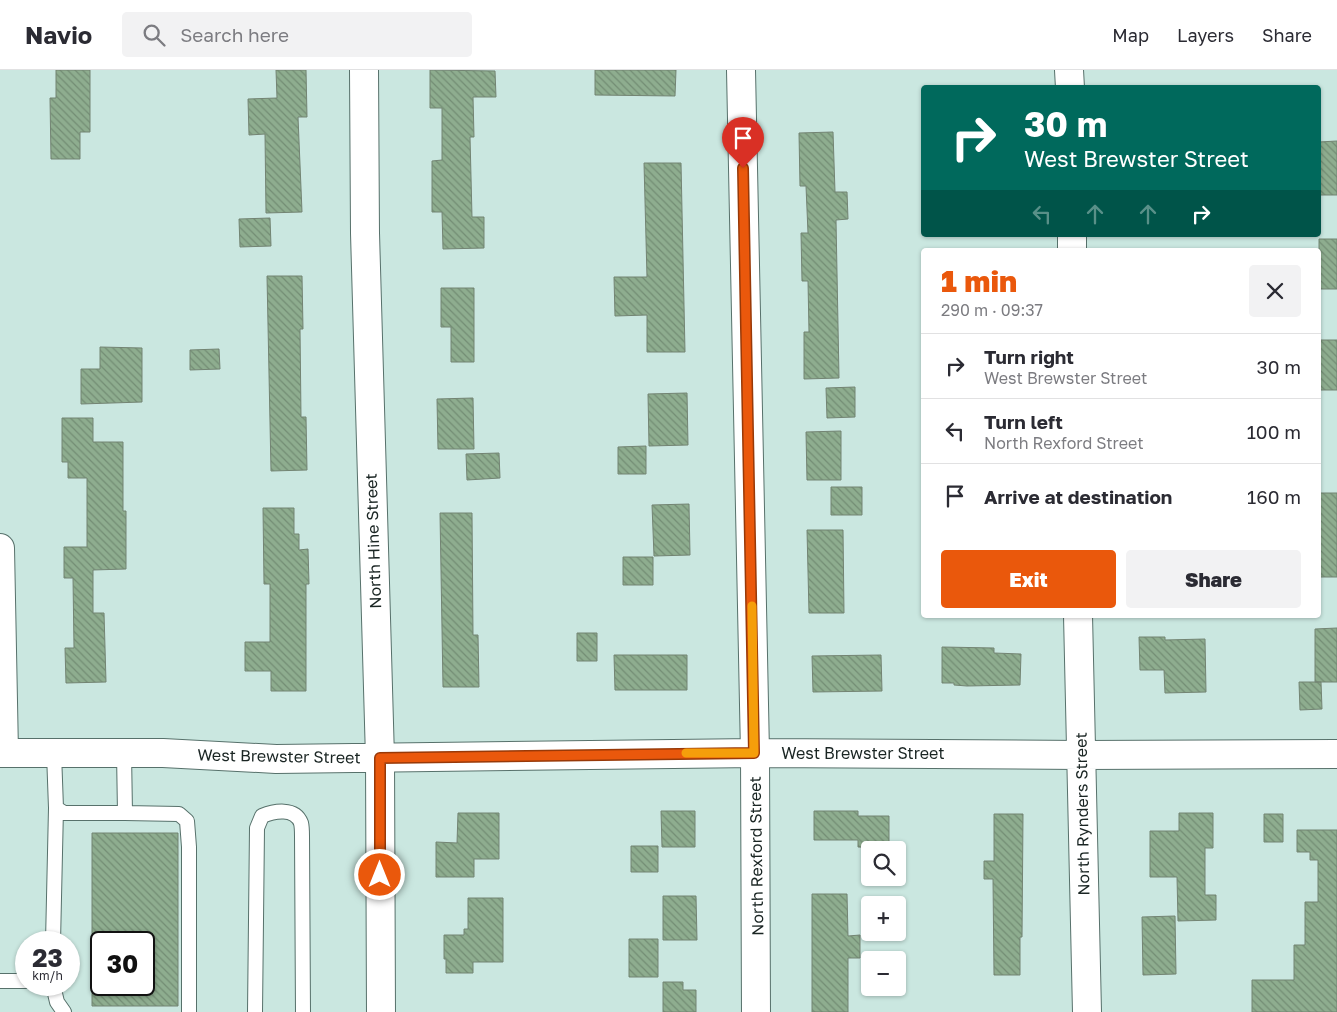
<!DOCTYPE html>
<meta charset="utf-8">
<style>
:root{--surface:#fff;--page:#f2f2f3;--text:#2b2b33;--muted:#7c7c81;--line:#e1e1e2;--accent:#ea580c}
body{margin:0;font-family:"Golos Text",sans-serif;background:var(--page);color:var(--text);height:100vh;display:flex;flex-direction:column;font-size:19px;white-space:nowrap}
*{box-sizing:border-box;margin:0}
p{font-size:16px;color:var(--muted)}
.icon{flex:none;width:28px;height:28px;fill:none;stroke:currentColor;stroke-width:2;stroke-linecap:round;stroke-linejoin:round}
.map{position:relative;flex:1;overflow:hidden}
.panel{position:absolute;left:921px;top:178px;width:400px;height:370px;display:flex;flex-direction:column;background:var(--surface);border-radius:5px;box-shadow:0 1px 4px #0004}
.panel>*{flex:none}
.hud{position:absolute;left:921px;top:15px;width:400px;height:152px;border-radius:5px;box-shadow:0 1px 4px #0004;background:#00695c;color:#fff;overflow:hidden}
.buttons{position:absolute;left:861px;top:771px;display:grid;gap:10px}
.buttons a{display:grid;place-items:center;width:45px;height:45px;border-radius:5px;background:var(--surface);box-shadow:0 1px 4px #0004;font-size:25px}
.speed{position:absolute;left:15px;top:861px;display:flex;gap:10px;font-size:25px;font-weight:700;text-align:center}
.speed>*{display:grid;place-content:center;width:65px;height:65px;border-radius:50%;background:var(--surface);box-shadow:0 1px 4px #0004;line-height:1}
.speed small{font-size:12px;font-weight:400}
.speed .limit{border:2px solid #111;border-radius:8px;background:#fff;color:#111}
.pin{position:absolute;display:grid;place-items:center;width:42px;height:42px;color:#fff;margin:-51px -21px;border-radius:50% 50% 50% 0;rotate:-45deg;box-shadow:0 0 5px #0007}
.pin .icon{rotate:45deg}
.me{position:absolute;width:55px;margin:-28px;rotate:0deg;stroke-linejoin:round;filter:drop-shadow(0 0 4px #0008)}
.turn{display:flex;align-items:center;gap:18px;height:105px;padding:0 20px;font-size:22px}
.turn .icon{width:65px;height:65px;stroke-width:2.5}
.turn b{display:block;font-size:35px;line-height:42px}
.lanes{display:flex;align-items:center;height:48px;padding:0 20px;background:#0003;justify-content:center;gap:25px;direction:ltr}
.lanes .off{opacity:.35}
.round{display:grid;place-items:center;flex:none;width:52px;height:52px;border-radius:5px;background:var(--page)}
.summary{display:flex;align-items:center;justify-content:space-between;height:85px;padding:0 20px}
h1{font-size:30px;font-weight:800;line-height:38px;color:var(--accent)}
.button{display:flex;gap:10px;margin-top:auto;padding:10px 20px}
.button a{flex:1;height:58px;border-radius:5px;background:var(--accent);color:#fff;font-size:20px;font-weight:800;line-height:58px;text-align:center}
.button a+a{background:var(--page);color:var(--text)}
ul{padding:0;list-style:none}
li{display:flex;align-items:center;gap:15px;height:65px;padding:0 20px;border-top:1px solid var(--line)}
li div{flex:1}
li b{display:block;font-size:19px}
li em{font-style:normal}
header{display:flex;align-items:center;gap:30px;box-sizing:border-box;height:70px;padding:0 25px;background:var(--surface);border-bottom:1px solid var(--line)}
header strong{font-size:24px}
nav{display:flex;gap:28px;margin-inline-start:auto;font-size:18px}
.search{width:350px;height:45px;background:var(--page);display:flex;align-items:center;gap:12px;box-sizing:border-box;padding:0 18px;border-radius:5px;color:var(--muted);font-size:19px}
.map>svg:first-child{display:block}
.building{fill:url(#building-back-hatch);stroke:#738473}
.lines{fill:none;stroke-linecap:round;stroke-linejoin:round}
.service-casing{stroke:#57716b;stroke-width:16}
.minor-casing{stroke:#57716b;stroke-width:30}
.service{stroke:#fff;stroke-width:14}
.minor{stroke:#fff;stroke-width:28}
.route-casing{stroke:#983908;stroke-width:12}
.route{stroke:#ea580c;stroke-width:9}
.slow{stroke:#f59e0b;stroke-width:9}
.labels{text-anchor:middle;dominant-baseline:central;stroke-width:4;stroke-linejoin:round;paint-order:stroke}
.street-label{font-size:16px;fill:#1a2523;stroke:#fff}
</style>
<header>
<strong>Navio</strong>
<div class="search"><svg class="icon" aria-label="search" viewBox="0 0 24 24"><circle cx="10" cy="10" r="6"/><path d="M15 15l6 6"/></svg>Search here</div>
<nav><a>Map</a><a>Layers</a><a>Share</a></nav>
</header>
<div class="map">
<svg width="1337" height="942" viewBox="0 0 1337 942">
<defs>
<pattern id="building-back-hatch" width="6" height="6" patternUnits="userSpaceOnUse" patternTransform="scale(1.25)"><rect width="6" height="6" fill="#8ead8f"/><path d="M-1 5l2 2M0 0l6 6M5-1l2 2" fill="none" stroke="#738d74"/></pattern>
</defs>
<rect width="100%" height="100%" fill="#cae7e0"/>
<path class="building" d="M 56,0 L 90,0 L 90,62 L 80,62 L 80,89 L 51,89 L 50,28 L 56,28 Z
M 276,0 L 306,0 L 307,47 L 298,47 L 302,142 L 266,143 L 265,64 L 249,65 L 248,29 L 277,28 Z
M 430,0 L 495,1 L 496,27 L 473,27 L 474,67 L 470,67 L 472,147 L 484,147 L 484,178 L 443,179 L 442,142 L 432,142 L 432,91 L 442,90 L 442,38 L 430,38 Z
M 595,0 L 676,0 L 675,26 L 595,25 Z
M 833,62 L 835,122 L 847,122 L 848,149 L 836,150 L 839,308 L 804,309 L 804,262 L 809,262 L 808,211 L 802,211 L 801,163 L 808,163 L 806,116 L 800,116 L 799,63 Z
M 1337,71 L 1337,125 L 1319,125 L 1319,72 Z
M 644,93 L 681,93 L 685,282 L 647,282 L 647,245 L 615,246 L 614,207 L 647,207 Z
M 270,148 L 271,176 L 240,177 L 239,149 Z
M 1319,169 L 1337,169 L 1337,219 L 1319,219 Z
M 267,206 L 302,206 L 303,259 L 300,259 L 301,347 L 306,347 L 307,400 L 271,401 Z
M 441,218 L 474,218 L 474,292 L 451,292 L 451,257 L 441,257 Z
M 1319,270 L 1337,270 L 1337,320 L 1319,320 Z
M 100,277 L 142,278 L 142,332 L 81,334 L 81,299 L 100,299 Z
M 219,279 L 220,299 L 190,300 L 190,280 Z
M 855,317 L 855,347 L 827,348 L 826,318 Z
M 687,323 L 688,375 L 649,376 L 648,324 Z
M 473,328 L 474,379 L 438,379 L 437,329 Z
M 62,348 L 93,348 L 93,372 L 123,372 L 123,441 L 126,441 L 126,499 L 93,500 L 93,543 L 104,543 L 106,612 L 66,613 L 65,578 L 74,578 L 73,508 L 64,508 L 64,477 L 87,477 L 87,408 L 68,408 L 68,392 L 62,392 Z
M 841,361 L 841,410 L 807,410 L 806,362 Z
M 646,376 L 646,404 L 618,404 L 618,377 Z
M 499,383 L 500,408 L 467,410 L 466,384 Z
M 831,417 L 862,417 L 862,445 L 831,445 Z
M 1319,423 L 1337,423 L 1337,507 L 1319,507 Z
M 689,434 L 690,485 L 654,486 L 652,435 Z
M 263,438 L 294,438 L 294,464 L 299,464 L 299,480 L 308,479 L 309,514 L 306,514 L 306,621 L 271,621 L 271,601 L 245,601 L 245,572 L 270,572 L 270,514 L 264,514 Z
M 440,443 L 472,443 L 473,565 L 478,565 L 479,617 L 443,617 Z
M 807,460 L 843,460 L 844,543 L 809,543 Z
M 623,487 L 653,487 L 653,515 L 623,515 Z
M 1337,558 L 1337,612 L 1315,612 L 1315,559 Z
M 577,563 L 597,563 L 597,591 L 577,591 Z
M 1139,567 L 1165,567 L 1165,570 L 1205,569 L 1206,622 L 1165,623 L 1164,600 L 1140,600 Z
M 942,577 L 994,578 L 994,583 L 1021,584 L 1020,615 L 967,616 L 954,615 L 954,613 L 942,613 Z
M 614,585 L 687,585 L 687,620 L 615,620 Z
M 881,585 L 882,621 L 813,622 L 812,586 Z
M 1299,612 L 1321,612 L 1322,639 L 1300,640 Z
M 661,741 L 695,741 L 695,777 L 662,777 Z
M 814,741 L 858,741 L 858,746 L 889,746 L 889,778 L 858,777 L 858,770 L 814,770 Z
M 458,743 L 499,743 L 499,789 L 474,789 L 474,807 L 436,807 L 436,772 L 457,773 Z
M 1179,743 L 1213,743 L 1213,778 L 1205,778 L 1205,825 L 1216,825 L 1216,850 L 1178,851 L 1177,807 L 1150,807 L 1150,761 L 1179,761 Z
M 994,744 L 1023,744 L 1022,867 L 1020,867 L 1020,905 L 994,905 L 993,809 L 984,809 L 984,791 L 994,791 Z
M 1264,744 L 1283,744 L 1283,772 L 1264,772 Z
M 1297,760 L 1337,760 L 1337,942 L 1252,942 L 1252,910 L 1294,910 L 1294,875 L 1305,875 L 1305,832 L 1318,832 L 1318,790 L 1310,790 L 1310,782 L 1297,782 Z
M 92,763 L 178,763 L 178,936 L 92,936 L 92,915 L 144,915 L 144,872 L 92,872 Z
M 631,776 L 658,776 L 658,802 L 631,802 Z
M 812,824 L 847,824 L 848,866 L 860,865 L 860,888 L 848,888 L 848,942 L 812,942 Z
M 663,826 L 696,826 L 697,870 L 663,870 Z
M 468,828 L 503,828 L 503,892 L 473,892 L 473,903 L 446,903 L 446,889 L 444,889 L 444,865 L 464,865 L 464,859 L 468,859 Z
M 1175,846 L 1176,904 L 1143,905 L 1142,847 Z
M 629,869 L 658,869 L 658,907 L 629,907 Z
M 663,912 L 683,912 L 683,920 L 696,920 L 696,942 L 663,942 Z"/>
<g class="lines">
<defs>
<path id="service" d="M 54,683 L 56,738 L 64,743 L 125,743
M 124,683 L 125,743 L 179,744 L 187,751 L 189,777 L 189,942
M 53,872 L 56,738
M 0,911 L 26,911
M 53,915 L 57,932 L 64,942
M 255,942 L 257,758 L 262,746 C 274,741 295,737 301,753 C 302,757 302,762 302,766 L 303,942"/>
<path id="minor" d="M 364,0 L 365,163 L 380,688 L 381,942
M 741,0 L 755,683 L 756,942
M 1069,0 L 1070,18
M 1072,165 L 1072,180
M 0,478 L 4,683
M 1078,545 L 1087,942
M 0,683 L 163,683 L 276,689 L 755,683 L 1081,685 L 1337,684"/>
</defs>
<use href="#service" class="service-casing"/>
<use href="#minor" class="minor-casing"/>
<use href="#service" class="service"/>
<use href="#minor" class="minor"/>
</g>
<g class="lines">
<defs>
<path id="route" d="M 380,805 L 380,688 L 754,683 L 743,98"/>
</defs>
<use href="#route" class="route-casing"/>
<use href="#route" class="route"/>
<path class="slow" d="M 686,683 L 754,683 L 752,536"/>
</g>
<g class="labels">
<g class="street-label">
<text transform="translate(373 471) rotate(-92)">North Hine Street</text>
<text x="863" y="683">West Brewster Street</text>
<text transform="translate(279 686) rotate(1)">West Brewster Street</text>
<text transform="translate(1082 744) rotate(-91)">North Rynders Street</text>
<text transform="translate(756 786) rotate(-91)">North Rexford Street</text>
</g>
</g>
</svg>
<div class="buttons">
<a><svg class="icon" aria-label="search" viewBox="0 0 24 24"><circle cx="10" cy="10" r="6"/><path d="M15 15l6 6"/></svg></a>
<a>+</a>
<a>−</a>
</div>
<div class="speed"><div>23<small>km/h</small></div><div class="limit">30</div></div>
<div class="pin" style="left:743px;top:98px;background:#d93025"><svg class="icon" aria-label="arrive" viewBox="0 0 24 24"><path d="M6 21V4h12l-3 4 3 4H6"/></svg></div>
<svg class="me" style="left:380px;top:805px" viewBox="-20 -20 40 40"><circle r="17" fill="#ea580c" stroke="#fff" stroke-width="3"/><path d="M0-11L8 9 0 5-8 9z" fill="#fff"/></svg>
<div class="hud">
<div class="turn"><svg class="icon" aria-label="right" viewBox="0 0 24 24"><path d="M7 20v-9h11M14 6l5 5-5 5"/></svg><div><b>30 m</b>West Brewster Street</div></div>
<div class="lanes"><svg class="icon off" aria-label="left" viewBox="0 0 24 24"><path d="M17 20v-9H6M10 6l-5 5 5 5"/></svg><svg class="icon off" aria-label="ahead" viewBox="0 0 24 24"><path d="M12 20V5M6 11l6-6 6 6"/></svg><svg class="icon off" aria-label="ahead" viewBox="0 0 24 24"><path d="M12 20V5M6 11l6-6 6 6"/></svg><svg class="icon" aria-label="right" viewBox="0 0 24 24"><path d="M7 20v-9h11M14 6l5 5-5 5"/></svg></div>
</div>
<section class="panel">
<div class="summary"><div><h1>1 min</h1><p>290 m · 09:37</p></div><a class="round"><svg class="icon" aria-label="close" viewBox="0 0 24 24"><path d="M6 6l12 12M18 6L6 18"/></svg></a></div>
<ul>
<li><svg class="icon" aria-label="right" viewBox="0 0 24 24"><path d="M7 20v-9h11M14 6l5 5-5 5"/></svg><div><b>Turn right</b><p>West Brewster Street</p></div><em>30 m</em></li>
<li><svg class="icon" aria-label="left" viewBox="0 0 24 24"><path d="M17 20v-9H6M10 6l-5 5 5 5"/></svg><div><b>Turn left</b><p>North Rexford Street</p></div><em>100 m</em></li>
<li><svg class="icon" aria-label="arrive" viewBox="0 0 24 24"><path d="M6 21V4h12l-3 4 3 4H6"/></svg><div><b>Arrive at destination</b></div><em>160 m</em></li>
</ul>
<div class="button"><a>Exit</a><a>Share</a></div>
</section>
</div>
